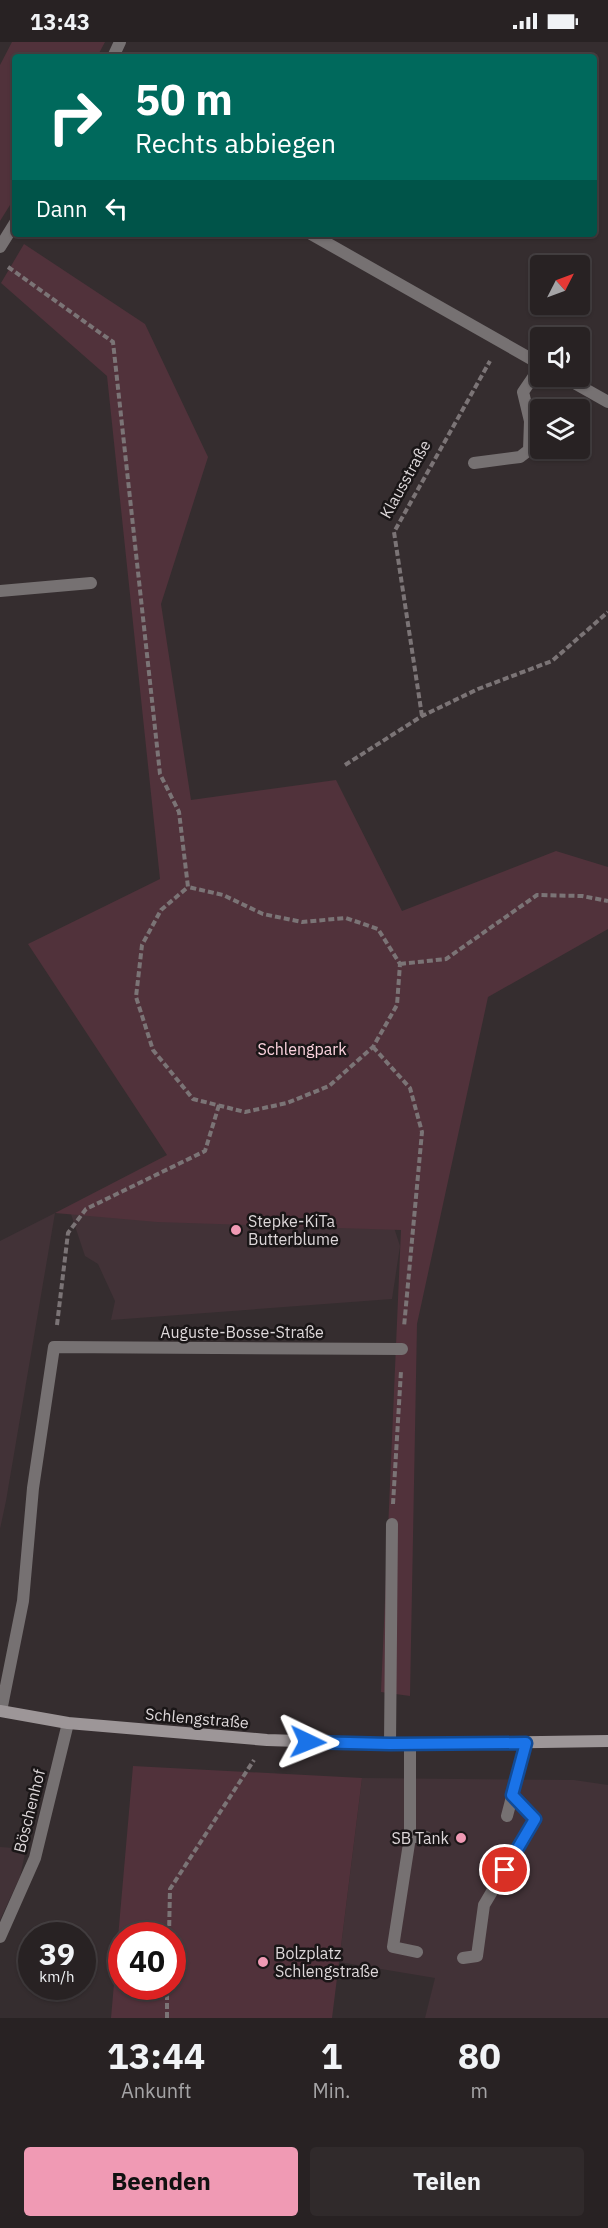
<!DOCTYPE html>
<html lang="de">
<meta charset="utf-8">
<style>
:root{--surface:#282223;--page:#302a2b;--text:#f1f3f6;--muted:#a5a4a6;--line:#443f41;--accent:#f09ab4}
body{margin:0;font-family:"IBM Plex Sans",sans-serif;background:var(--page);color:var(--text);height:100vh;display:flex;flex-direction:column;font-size:22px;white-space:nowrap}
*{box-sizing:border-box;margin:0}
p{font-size:20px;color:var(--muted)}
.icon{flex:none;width:33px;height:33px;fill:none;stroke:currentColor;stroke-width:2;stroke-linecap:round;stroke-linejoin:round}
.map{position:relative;height:1976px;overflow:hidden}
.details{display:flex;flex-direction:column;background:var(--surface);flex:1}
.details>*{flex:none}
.banner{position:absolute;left:12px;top:12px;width:585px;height:183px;border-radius:6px;box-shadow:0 2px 4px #0004,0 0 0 2px var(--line);background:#00695c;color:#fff;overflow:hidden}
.needle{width:39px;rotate:48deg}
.controls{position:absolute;left:530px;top:213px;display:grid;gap:12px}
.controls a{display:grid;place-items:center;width:60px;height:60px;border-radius:6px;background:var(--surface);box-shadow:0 2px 4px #0004,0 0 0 2px var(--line);font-size:30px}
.speed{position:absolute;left:18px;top:1880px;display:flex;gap:12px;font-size:30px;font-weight:700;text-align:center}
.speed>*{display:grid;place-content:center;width:78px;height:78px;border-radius:50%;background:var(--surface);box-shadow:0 2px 4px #0004,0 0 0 2px var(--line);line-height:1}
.speed small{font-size:15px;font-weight:400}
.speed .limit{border:9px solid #d22;background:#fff;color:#111}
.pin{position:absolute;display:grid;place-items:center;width:51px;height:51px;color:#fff;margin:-26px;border:3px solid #fff;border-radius:50%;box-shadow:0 2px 6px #0007}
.me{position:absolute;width:66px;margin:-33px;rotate:92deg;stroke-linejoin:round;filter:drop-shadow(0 0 4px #0008)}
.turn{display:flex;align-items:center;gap:21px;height:126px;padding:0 24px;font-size:27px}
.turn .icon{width:78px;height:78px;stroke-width:2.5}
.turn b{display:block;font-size:42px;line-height:51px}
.then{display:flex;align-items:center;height:57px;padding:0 24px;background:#0003;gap:12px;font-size:22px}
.eta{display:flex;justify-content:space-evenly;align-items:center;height:102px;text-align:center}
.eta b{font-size:36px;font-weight:700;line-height:42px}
.action{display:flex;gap:12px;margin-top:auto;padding:12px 24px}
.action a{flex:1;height:69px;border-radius:6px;background:var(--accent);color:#111;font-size:24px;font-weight:700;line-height:69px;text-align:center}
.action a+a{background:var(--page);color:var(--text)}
.status{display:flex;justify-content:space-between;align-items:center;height:42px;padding:0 30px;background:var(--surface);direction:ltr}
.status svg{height:16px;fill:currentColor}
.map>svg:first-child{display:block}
.built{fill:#423237}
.green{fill:#51323b;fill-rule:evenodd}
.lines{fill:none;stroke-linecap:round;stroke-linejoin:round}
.path{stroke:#7b7476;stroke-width:4;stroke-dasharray:6 3;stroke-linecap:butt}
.lane{stroke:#767172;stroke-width:12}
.street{stroke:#767172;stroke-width:12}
.secondary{stroke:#9d9698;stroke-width:12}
.route-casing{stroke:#114b97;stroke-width:15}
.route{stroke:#1a73e8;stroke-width:10}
.poi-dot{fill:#f09ab4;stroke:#1a1617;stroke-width:2}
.labels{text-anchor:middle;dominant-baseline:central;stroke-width:5;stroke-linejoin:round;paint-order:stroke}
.street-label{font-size:16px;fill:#ddd7d9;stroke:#1a1617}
.park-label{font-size:16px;fill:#fcd3de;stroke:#1a1617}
.poi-label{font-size:16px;fill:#ddd7d9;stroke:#1a1617;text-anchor:start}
</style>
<div class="status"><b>13:43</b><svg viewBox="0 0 49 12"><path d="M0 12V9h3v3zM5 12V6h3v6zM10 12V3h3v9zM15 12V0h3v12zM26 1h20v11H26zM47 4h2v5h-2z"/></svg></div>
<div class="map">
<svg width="608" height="1976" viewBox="0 0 608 1976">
<rect width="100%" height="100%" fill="#352d2f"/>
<path class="built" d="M 373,1070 L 386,1161 L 400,1204 L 392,1257 L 111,1278 L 115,1259 L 98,1222 L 85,1214 L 71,1172 Z
M 55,1171 L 6,1459 L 0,1487 L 0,1199 Z
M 362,1736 L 574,1738 L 608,1743 L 608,1976 L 425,1976 L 435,1936 L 339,1920 Z
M 0,1805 L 26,1807 L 20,1835 L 0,1878 Z"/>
<path class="green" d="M 12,0 L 105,0 L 97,15 L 15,15 L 15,155 L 0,179 L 0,23 Z
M 24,202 L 145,282 L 208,415 L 161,562 L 191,758 L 336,738 L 402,869 L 556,809 L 608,825 L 608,887 L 488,955 L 417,1282 L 410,1654 L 381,1650 L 401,1188 L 157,1180 L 55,1171 L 167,1113 L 28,902 L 160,837 L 107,334 L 1,241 Z
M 133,1724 L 362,1736 L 332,1976 L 111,1976 ZM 122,1893 L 172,1893 L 172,1944 L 122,1944 Z"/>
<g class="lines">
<path class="path" d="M 8,225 L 113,300 L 160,732 L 179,770 L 188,845 L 223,853 L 263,872 L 302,880 L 346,876 L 378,887 L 400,922 L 397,963 L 373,1005 L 329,1044 L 287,1061 L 245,1070 L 193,1057 L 153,1008 L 136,955 L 142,903 L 161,868 L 188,845
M 422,674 L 394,490 L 490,319
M 345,723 L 422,674 L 478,647 L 552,619 L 608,570
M 400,922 L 446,917 L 537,853 L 582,854 L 608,859
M 373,1005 L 410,1046 L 422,1090 L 404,1285
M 57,1283 L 68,1191 L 86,1167 L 205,1109 L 219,1063
M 393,1462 L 401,1329
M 169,1893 L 170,1847 L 254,1718
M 167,1976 L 167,1944"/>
<path class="lane" d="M 474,421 L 520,415 L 529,408 L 530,379 L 523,350 L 540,325
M 0,549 L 91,541
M 410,1702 L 410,1795 L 426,1795
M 507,1774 L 526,1701
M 410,1795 L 393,1905 L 417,1910
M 463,1916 L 477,1914 L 484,1863 L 535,1777 L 512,1753"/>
<path class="street" d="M 113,15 L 120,0
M 311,192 L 540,322
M 0,205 L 15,181
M 562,334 L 608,360
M 1,1669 L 23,1559 L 33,1446 L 54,1305 L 402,1307
M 390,1702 L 392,1482
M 0,1895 L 35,1816 L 68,1681"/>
<path class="secondary" d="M 0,1669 L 68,1681 L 267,1698 L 390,1702 L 608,1699"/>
</g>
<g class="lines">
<defs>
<path id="route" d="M 308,1700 L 390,1702 L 526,1701 L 512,1753 L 535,1777 L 505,1828"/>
</defs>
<use href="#route" class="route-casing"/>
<use href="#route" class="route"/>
</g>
<g class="poi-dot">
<circle cx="236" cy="1188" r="6"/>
<circle cx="461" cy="1796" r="6"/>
<circle cx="263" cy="1920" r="6"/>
</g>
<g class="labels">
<g class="street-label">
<text transform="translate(405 437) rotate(-61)">Klausstraße</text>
<text x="242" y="1290">Auguste-Bosse-Straße</text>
<text transform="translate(197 1676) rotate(5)">Schlengstraße</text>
<text transform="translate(29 1769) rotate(-76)">Böschenhof</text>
</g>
<g class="park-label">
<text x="302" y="1007">Schlengpark</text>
</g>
<g class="poi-label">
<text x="248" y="1179">Stepke-KiTa<tspan x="248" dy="18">Butterblume</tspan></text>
<text x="449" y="1796" text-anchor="end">SB Tank</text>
<text x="275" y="1911">Bolzplatz<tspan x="275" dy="18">Schlengstraße</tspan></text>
</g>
</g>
</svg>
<div class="controls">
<a><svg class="needle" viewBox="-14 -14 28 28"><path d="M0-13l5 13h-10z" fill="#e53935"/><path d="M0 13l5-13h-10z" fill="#a5a4a6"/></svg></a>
<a><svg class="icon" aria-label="sound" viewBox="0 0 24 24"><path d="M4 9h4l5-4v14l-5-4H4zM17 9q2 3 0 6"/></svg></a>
<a><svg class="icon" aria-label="layers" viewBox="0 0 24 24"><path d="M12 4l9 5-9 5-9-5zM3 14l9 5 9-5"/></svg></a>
</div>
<div class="speed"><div>39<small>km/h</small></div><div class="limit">40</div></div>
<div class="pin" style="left:505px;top:1828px;background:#d93025"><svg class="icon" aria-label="arrive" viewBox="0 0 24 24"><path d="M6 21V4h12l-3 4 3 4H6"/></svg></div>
<svg class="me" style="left:308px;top:1700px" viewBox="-20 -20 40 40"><path d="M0-17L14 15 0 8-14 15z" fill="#1a73e8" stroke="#fff" stroke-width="4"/></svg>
<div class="banner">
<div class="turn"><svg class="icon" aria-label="right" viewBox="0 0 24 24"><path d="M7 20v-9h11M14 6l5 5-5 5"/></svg><div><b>50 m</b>Rechts abbiegen</div></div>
<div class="then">Dann<svg class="icon" aria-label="left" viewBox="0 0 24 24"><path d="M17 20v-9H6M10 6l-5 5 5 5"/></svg></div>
</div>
</div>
<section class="details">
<div class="eta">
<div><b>13:44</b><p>Ankunft</p></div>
<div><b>1</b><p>Min.</p></div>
<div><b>80</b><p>m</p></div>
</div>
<div class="action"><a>Beenden</a><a>Teilen</a></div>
</section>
